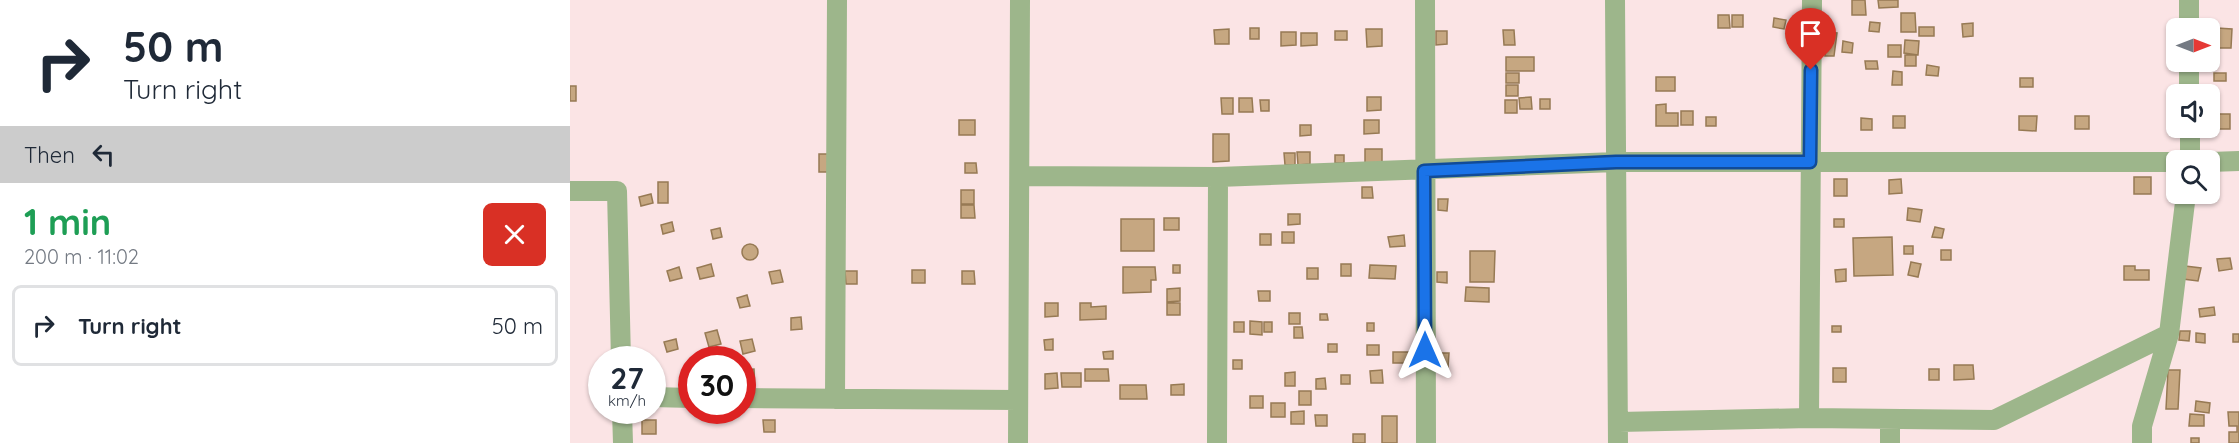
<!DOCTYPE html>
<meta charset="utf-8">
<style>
:root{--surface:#fff;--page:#f2f2f3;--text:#1f2937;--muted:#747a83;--line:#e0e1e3}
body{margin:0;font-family:Quicksand,sans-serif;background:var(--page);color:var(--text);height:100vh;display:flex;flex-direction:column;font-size:22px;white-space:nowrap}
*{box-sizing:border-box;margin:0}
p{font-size:20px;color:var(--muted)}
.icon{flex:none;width:33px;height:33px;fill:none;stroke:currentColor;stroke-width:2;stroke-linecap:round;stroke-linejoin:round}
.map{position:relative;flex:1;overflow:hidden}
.details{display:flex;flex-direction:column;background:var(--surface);width:570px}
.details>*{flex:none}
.top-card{background:#fff;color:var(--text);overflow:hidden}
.needle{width:39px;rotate:90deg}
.controls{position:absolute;left:1596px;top:18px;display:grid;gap:12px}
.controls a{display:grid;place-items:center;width:54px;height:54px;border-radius:9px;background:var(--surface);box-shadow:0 2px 4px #0004;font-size:30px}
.speed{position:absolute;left:18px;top:346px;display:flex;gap:12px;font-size:30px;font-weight:700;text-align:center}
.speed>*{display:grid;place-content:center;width:78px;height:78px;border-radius:50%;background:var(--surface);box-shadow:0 2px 4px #0004;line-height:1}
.speed small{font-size:15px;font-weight:400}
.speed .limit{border:9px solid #d22;background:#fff;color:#111}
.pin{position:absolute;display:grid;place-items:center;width:51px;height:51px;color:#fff;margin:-62px -26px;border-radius:50% 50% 50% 0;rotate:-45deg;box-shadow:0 0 6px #0007}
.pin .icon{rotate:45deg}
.me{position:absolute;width:66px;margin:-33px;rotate:0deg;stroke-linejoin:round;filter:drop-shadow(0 0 4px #0008)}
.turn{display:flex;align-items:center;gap:21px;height:126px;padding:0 24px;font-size:27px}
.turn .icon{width:78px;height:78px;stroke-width:2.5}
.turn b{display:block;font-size:42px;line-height:51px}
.then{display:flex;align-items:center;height:57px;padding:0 24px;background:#0003;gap:12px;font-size:22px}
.round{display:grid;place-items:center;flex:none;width:63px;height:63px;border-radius:9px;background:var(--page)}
.overview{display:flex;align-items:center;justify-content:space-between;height:102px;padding:0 24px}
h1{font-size:36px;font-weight:800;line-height:45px;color:#1e9e55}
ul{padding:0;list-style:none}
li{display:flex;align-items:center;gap:18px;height:81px;margin:0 12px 9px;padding:0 12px;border:3px solid var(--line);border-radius:9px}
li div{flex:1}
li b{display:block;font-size:22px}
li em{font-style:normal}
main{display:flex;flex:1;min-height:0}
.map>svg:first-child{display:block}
.building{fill:#c6a781;stroke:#977a54;stroke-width:1.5}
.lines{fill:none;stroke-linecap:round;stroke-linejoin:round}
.minor{stroke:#9db68b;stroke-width:20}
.route-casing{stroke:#114b97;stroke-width:15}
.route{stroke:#1a73e8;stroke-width:10}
</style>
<main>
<section class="details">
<div class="top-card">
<div class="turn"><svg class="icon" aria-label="right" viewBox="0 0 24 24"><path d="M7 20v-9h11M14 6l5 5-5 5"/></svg><div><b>50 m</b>Turn right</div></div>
<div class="then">Then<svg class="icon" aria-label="left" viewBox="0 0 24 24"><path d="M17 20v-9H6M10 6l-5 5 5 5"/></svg></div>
</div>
<div class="overview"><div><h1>1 min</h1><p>200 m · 11:02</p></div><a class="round" style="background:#d93025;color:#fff"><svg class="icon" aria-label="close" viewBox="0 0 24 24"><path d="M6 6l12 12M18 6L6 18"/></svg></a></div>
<ul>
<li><svg class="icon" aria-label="right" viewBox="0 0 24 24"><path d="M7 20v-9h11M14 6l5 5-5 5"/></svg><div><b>Turn right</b></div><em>50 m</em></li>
</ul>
</section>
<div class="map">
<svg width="1669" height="443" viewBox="0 0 1669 443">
<rect width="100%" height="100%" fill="#fbe4e5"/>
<path class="building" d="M 1282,0 L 1295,0 L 1296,15 L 1282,15 Z
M 1308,0 L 1328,0 L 1328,7 L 1309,8 Z
M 1331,13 L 1345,13 L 1346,32 L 1331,32 Z
M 1148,15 L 1159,15 L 1160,28 L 1148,28 Z
M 1162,15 L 1173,15 L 1173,27 L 1162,27 Z
M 1204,18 L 1216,20 L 1214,29 L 1203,27 Z
M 1300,22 L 1310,23 L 1309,32 L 1299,31 Z
M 1403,23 L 1403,36 L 1393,37 L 1392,24 Z
M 1349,27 L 1364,27 L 1364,36 L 1349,36 Z
M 680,28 L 689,28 L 689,39 L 680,39 Z
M 1647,28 L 1662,29 L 1661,48 L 1647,48 Z
M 659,29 L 659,44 L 645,44 L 644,30 Z
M 796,29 L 812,29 L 812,46 L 797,47 Z
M 933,30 L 944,30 L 945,45 L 934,45 Z
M 765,31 L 777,31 L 777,40 L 765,40 Z
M 866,31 L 877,31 L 877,44 L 866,45 Z
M 711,32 L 726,32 L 726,45 L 711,46 Z
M 1257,32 L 1267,33 L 1264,56 L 1255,56 Z
M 731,33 L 747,33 L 747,45 L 731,46 Z
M 1335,40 L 1349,41 L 1348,55 L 1334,53 Z
M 1273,41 L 1283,43 L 1282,53 L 1272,52 Z
M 1318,45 L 1331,45 L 1331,57 L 1318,57 Z
M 1335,55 L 1346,55 L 1346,66 L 1335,66 Z
M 936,57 L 964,57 L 964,71 L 936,71 Z
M 1295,61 L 1307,61 L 1308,69 L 1296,69 Z
M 1357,65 L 1369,67 L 1368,76 L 1356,75 Z
M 1323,71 L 1332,72 L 1332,85 L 1322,85 Z
M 936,73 L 949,73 L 949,83 L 936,83 Z
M 1644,73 L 1656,73 L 1656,81 L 1644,81 Z
M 1086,77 L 1105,77 L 1105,91 L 1086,91 Z
M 1450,78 L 1463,78 L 1463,87 L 1450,87 Z
M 936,85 L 948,85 L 948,96 L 936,96 Z
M 0,86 L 6,86 L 6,101 L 0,101 Z
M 797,97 L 811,97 L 811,110 L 797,111 Z
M 961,97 L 962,109 L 950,109 L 949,98 Z
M 651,98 L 663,98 L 663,114 L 652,114 Z
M 669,98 L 682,98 L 683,112 L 669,112 Z
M 970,99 L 980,99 L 980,109 L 970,109 Z
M 690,100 L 699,100 L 699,111 L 691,111 Z
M 935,100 L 947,100 L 947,113 L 935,113 Z
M 1096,104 L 1096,113 L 1108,113 L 1108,126 L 1086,126 L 1086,105 Z
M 1111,111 L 1123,111 L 1123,125 L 1111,125 Z
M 1644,114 L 1660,114 L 1660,129 L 1644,129 Z
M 1323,116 L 1335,116 L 1335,128 L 1323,128 Z
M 1449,116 L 1467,116 L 1466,131 L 1449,130 Z
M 1505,116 L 1519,116 L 1519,129 L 1505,129 Z
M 1136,117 L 1146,117 L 1146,126 L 1136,126 Z
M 1291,118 L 1302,119 L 1302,130 L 1291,130 Z
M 389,120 L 405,120 L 405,135 L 389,135 Z
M 794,120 L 809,120 L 809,133 L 794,134 Z
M 730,125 L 741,125 L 741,135 L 730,136 Z
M 643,134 L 659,134 L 659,161 L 643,162 Z
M 795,149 L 812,149 L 812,165 L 795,165 Z
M 727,152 L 740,152 L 740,164 L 728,165 Z
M 714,153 L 725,153 L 725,165 L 715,165 Z
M 249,154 L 260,154 L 260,172 L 249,172 Z
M 765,155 L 774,155 L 774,163 L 765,163 Z
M 395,163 L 406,163 L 407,173 L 395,173 Z
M 1564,177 L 1581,177 L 1581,194 L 1564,194 Z
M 1264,179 L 1277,179 L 1277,196 L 1264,196 Z
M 1331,179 L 1332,193 L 1319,194 L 1319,180 Z
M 88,182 L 98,182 L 98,203 L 88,203 Z
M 792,187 L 802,187 L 803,198 L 792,198 Z
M 391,190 L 404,190 L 404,204 L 391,204 Z
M 81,194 L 83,203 L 71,206 L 69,197 Z
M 868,199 L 878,199 L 877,211 L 868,210 Z
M 391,205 L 404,205 L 405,218 L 391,218 Z
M 1338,208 L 1352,210 L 1350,222 L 1337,220 Z
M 718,214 L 730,214 L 730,224 L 718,225 Z
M 594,218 L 609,218 L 609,230 L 594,230 Z
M 551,219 L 584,219 L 584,251 L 551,251 Z
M 1264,219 L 1274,219 L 1274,227 L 1264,227 Z
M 102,222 L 104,231 L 93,234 L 91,225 Z
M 1365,227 L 1374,229 L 1372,238 L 1362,237 Z
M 150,228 L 152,237 L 143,239 L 141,230 Z
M 712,232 L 724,232 L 724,243 L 712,243 Z
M 690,234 L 701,234 L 701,245 L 690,245 Z
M 834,235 L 835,246 L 820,247 L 818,237 Z
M 1322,237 L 1323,275 L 1284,276 L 1283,238 Z
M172 252a8 8 0 1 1 16 0a8 8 0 1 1-16 0Z
M 1334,246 L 1343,246 L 1343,254 L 1334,254 Z
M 1371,250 L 1381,250 L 1381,260 L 1371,260 Z
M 900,251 L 925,251 L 924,282 L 900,282 Z
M 1660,258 L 1662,269 L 1649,271 L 1647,259 Z
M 1341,262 L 1351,264 L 1348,277 L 1338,275 Z
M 141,264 L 144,276 L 130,279 L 127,268 Z
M 771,264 L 781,264 L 781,276 L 771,276 Z
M 603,265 L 610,265 L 610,273 L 603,273 Z
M 800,265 L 826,266 L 825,279 L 799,278 Z
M 1554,266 L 1565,266 L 1565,270 L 1579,270 L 1579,280 L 1554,280 Z
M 1615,266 L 1631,268 L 1628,281 L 1613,279 Z
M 109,267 L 112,278 L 100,281 L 97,271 Z
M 553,267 L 585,267 L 586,280 L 581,280 L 581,292 L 553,293 Z
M 737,268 L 748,268 L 748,279 L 737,279 Z
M 1276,269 L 1276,281 L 1266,282 L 1265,270 Z
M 210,270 L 213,282 L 202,284 L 199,272 Z
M 342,270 L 355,270 L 355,283 L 342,283 Z
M 275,271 L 287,271 L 287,284 L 276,284 Z
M 392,271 L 404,271 L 405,284 L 392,284 Z
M 867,272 L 877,272 L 877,283 L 867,282 Z
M 896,287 L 919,288 L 919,302 L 895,301 Z
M 610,288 L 610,301 L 597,302 L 597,289 Z
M 688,291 L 700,291 L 700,301 L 689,301 Z
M 177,295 L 180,306 L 170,308 L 167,298 Z
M 475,303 L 488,303 L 488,316 L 475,317 Z
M 510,303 L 521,303 L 521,307 L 536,306 L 536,319 L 510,320 Z
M 597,303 L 610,303 L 610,315 L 597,315 Z
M 1644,307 L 1645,315 L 1630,317 L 1629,309 Z
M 719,313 L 730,313 L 730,324 L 719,324 Z
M 750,314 L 757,314 L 758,320 L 750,320 Z
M 231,317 L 232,329 L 221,330 L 221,318 Z
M 680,321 L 692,322 L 692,335 L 680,334 Z
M 664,322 L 674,322 L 674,332 L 664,332 Z
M 694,322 L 702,322 L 702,332 L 694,332 Z
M 797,323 L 804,323 L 804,331 L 797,331 Z
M 1262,326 L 1271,326 L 1271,332 L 1262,332 Z
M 724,327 L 732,327 L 733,338 L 724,338 Z
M 147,330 L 151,344 L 139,347 L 135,333 Z
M 1610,331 L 1620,331 L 1619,341 L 1609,340 Z
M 1626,333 L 1635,334 L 1635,343 L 1626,342 Z
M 1663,334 L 1669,334 L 1669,342 L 1663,342 Z
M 106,339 L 108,349 L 97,352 L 94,342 Z
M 182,339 L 185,351 L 173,354 L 170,341 Z
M 483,339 L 483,350 L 475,350 L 474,340 Z
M 758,344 L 767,344 L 767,352 L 758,352 Z
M 797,345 L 809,345 L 809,355 L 797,355 Z
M 543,351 L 543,359 L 534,359 L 533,352 Z
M 823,352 L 839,352 L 839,363 L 823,363 Z
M 866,353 L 879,353 L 878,367 L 866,367 Z
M 663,360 L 672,360 L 672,369 L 663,369 Z
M 1384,365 L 1403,365 L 1404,379 L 1384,380 Z
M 1263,368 L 1276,368 L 1276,382 L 1263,382 Z
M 184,369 L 185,390 L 172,391 L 172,370 Z
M 515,369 L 538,369 L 539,381 L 515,381 Z
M 1359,369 L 1369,369 L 1369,380 L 1359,380 Z
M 812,370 L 813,383 L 801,383 L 800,371 Z
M 1598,370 L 1610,370 L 1608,409 L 1596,409 Z
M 725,372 L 725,386 L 715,386 L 715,373 Z
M 487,373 L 488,388 L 475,389 L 475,374 Z
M 491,373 L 511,373 L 511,387 L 492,387 Z
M 771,375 L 780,375 L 780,384 L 771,384 Z
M 755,378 L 756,389 L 746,389 L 746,379 Z
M 614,384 L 614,395 L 601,395 L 601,385 Z
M 550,385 L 576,385 L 577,399 L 550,399 Z
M 729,391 L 741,391 L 741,405 L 729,405 Z
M 680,396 L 693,396 L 693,408 L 680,408 Z
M 1626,401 L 1640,403 L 1639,413 L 1625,411 Z
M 701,403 L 715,403 L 715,417 L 701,417 Z
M 734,411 L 734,424 L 721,424 L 721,412 Z
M 1658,412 L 1669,412 L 1669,443 L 1659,443 L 1659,432 L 1667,432 L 1667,426 L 1659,426 Z
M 1620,414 L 1634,415 L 1634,426 L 1619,426 Z
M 745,415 L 757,415 L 757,426 L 746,426 Z
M 812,416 L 827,416 L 827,443 L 812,443 Z
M 72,420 L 86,420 L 86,434 L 72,434 Z
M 193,420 L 205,420 L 205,432 L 194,432 Z
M 783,434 L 795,434 L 795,443 L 783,443 Z
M 1621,438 L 1629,438 L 1629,443 L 1621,443 Z"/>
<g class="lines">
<path class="minor" d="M 855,0 L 856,443
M 1045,0 L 1048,443
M 1619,0 L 1619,28
M 1619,62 L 1619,94
M 1620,128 L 1620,160
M 1640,162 L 1669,161
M 450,176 L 648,177 L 1046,162 L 1606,162
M 0,191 L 47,191 L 51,360
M 82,397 L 122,398
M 172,398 L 448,400
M 265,399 L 267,0
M 52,411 L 53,443
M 1239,418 L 1242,0
M 1320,420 L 1320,443
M 1049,422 L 1239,418 L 1424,420 L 1599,334
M 448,443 L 450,0
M 647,443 L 648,177
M 1572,443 L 1572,426 L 1599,334 L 1616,194"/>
</g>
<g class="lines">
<defs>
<path id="route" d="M 855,350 L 854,171 L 1046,162 L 1240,162 L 1241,70"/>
</defs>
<use href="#route" class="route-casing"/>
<use href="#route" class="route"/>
</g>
</svg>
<div class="controls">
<a><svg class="needle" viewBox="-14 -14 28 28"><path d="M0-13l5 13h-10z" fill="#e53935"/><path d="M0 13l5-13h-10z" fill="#747a83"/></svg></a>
<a><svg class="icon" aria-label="sound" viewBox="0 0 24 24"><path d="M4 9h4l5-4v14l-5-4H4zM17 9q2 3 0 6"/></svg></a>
<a><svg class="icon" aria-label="search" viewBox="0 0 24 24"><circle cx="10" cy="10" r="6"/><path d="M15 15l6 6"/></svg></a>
</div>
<div class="speed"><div>27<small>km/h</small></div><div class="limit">30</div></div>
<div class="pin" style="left:1241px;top:70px;background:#d93025"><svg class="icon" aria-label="arrive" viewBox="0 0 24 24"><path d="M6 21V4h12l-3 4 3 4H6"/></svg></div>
<svg class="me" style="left:855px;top:350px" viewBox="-20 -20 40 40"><path d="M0-17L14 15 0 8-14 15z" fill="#1a73e8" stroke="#fff" stroke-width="4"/></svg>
</div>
</main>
